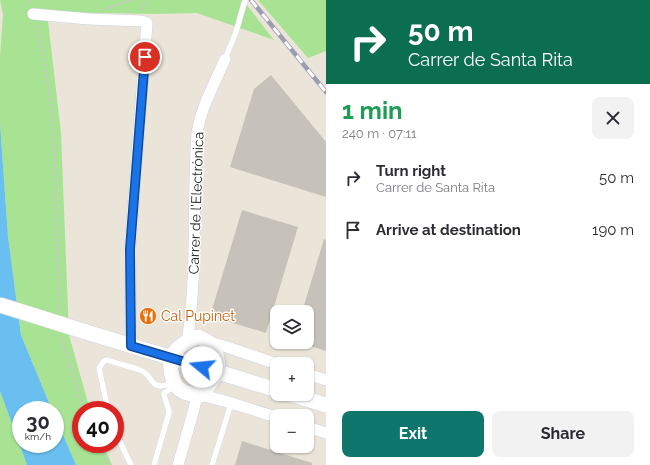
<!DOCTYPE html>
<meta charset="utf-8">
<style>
:root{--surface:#fff;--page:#f2f2f3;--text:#2b2b33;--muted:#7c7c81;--accent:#0f766e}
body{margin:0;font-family:Raleway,sans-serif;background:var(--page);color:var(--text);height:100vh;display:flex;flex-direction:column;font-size:15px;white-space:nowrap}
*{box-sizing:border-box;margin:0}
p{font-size:13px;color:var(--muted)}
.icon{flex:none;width:22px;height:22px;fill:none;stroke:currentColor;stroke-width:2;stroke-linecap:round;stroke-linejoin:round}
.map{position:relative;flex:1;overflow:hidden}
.details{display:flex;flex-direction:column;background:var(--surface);width:324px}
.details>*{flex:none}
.guide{background:#0b6e4f;color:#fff;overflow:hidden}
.controls{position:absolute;left:270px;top:305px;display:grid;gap:8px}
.controls a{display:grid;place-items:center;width:44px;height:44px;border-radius:8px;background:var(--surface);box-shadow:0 1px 3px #0004;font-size:20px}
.speed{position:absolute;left:12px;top:401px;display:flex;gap:8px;font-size:20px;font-weight:700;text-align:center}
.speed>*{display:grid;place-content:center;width:52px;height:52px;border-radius:50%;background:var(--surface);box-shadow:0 1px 3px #0004;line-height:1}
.speed small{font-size:10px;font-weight:400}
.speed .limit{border:6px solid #d22;background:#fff;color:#111}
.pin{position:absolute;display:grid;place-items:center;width:34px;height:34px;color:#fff;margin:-17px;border:2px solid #fff;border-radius:50%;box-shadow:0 1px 4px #0007}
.me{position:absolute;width:44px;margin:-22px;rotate:287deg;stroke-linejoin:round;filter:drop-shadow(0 0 3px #0008)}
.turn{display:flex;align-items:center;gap:14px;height:84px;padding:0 16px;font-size:18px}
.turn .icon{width:52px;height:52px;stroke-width:2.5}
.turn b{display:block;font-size:28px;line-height:34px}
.round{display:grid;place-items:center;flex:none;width:42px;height:42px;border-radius:8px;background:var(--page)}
.overview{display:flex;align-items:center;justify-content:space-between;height:68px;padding:0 16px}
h1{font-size:24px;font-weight:700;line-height:30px;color:#1e9e55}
.cta{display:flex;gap:8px;margin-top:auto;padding:8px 16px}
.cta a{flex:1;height:46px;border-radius:8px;background:var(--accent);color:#fff;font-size:16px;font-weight:700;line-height:46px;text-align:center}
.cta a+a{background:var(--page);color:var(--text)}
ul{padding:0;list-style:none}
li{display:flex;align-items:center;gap:12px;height:52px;padding:0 16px}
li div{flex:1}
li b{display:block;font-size:15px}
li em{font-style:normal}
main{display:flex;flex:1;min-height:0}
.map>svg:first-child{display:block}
.green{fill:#a8e394}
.water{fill:#69c0f0}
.building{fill:#c6c2b9}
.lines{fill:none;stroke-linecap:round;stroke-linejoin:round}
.lane-casing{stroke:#cfd1e2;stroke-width:6}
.street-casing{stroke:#cfd1e2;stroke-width:12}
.secondary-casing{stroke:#cfd1e2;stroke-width:16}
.path{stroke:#c7c7c7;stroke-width:2;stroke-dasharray:3 2;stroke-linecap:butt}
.lane{stroke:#fff;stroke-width:5.5}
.street{stroke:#fff;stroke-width:11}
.secondary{stroke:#fff;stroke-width:15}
.rail-casing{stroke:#9c9db3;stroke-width:4.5}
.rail{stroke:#fff;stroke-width:3;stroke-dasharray:9;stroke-linecap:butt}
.secondary-bridge-casing{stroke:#cfd1e2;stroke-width:16;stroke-linecap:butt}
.secondary-bridge{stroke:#fff;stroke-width:15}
.route-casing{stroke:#114b97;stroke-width:10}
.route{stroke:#1a73e8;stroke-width:7}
.labels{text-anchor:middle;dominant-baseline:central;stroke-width:3;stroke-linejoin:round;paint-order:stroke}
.street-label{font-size:14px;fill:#282828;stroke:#fff}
.food-label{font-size:14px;fill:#c56008;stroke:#fff;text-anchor:start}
</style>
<main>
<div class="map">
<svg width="326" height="465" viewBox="0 0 326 465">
<rect width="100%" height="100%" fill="#ebe5d9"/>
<path class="green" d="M 0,0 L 243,0 L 274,40 L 197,13 L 153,14 L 47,12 L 61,133 L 69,335 L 90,410 L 81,410 L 81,444 L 103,444 L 112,465 L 76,465 L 55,416 L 55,410 L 52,410 L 21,335 L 8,236 L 0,123 L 0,57 L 3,14 Z
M 258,0 L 326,0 L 326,51 L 308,58 Z
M 0,391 L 26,462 L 27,465 L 0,465 Z"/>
<path class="water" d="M 0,123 L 8,236 L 21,335 L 52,410 L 21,410 L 21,444 L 55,444 L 55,416 L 76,465 L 27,465 L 0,391 Z"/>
<path class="building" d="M 271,75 L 326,142 L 326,197 L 230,167 L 254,89 Z
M 242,210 L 298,227 L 266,333 L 210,316 Z
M 324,239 L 326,240 L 326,351 L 307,345 L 307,312 L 302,312 Z
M 242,441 L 312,463 L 312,465 L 235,465 Z"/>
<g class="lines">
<defs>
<path id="lane" d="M 225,59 L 236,32 L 245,0
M 108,410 L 99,368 L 104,361 L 107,360 C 118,364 129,366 140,370 C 155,375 148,394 174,382
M 115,431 L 131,465
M 154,465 L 169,413 C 169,406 164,400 164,393 L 175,386
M 212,465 L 231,404"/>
<path id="street" d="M 33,14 L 89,19 L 142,21 L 147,23 L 130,249 L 131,346
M 187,342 C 198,273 192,203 197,133 C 201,107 215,83 225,59
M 210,342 L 227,347 L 277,364
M 307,374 L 326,380
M 200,395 C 226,400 251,410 277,417
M 307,427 L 326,433
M 178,465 L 194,409 L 197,394"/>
<path id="secondary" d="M 83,331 L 277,390
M 198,337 C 210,341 215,347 217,359 C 218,363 218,368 217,372 C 214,381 206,388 200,395 C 194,394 189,394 184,392 C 171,386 167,364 175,352 C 180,344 190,341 198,337 Z
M 290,394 L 326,405"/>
</defs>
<use href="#lane" class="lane-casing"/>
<use href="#street" class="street-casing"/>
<use href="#secondary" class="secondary-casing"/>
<path class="path" d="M 29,0 L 31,5
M 104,9 L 131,0
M 143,10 L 145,0
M 36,25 L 43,55 L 50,97 L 54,146 L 59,311
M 61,337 L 84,410
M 98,444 L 108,465"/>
<use href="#lane" class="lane"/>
<use href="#street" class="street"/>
<use href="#secondary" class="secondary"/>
<defs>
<path id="rail" d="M 251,0 L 326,92"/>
</defs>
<use href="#rail" class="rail-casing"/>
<use href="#rail" class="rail"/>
<defs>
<path id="secondary-bridge" d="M 0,305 L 83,331"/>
</defs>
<use href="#secondary-bridge" class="secondary-bridge-casing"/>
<use href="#secondary-bridge" class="secondary-bridge"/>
</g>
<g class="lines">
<defs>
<path id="route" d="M 145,57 L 130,249 L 131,346 L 202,367"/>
</defs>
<use href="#route" class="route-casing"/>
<use href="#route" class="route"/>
</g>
<defs>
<symbol id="restaurant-disc" viewBox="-11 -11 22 22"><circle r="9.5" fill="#e8710a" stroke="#fff"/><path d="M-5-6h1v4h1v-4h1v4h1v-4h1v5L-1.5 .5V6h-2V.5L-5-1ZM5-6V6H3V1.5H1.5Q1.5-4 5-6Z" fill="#fff"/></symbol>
</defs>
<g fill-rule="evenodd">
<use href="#restaurant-disc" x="138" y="306" width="20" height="20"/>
</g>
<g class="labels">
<g class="street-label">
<text transform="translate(196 203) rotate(-88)">Carrer de l'Electrònica</text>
</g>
<g class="food-label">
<text x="161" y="316">Cal Pupinet</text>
</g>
</g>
</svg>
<div class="controls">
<a><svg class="icon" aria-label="layers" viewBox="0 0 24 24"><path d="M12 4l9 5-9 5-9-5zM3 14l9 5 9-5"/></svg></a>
<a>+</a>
<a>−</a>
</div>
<div class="speed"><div>30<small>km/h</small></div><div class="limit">40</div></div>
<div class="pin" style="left:145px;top:57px;background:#d93025"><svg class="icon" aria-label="arrive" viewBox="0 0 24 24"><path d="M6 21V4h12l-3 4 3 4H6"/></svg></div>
<svg class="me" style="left:202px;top:367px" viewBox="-20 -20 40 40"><circle r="19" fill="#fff"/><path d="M0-13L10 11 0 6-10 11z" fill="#1a73e8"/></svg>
</div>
<section class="details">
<div class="guide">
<div class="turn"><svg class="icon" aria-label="right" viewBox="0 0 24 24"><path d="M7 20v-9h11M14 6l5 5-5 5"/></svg><div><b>50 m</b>Carrer de Santa Rita</div></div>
</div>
<div class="overview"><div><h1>1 min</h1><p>240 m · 07:11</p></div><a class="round"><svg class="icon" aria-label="close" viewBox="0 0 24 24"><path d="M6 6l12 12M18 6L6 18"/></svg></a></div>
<ul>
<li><svg class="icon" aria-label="right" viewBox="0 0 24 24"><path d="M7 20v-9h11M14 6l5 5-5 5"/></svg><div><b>Turn right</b><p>Carrer de Santa Rita</p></div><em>50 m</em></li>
<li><svg class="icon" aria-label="arrive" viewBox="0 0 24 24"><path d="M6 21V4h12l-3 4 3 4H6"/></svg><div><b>Arrive at destination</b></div><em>190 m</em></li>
</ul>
<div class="cta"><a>Exit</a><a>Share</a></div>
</section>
</main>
